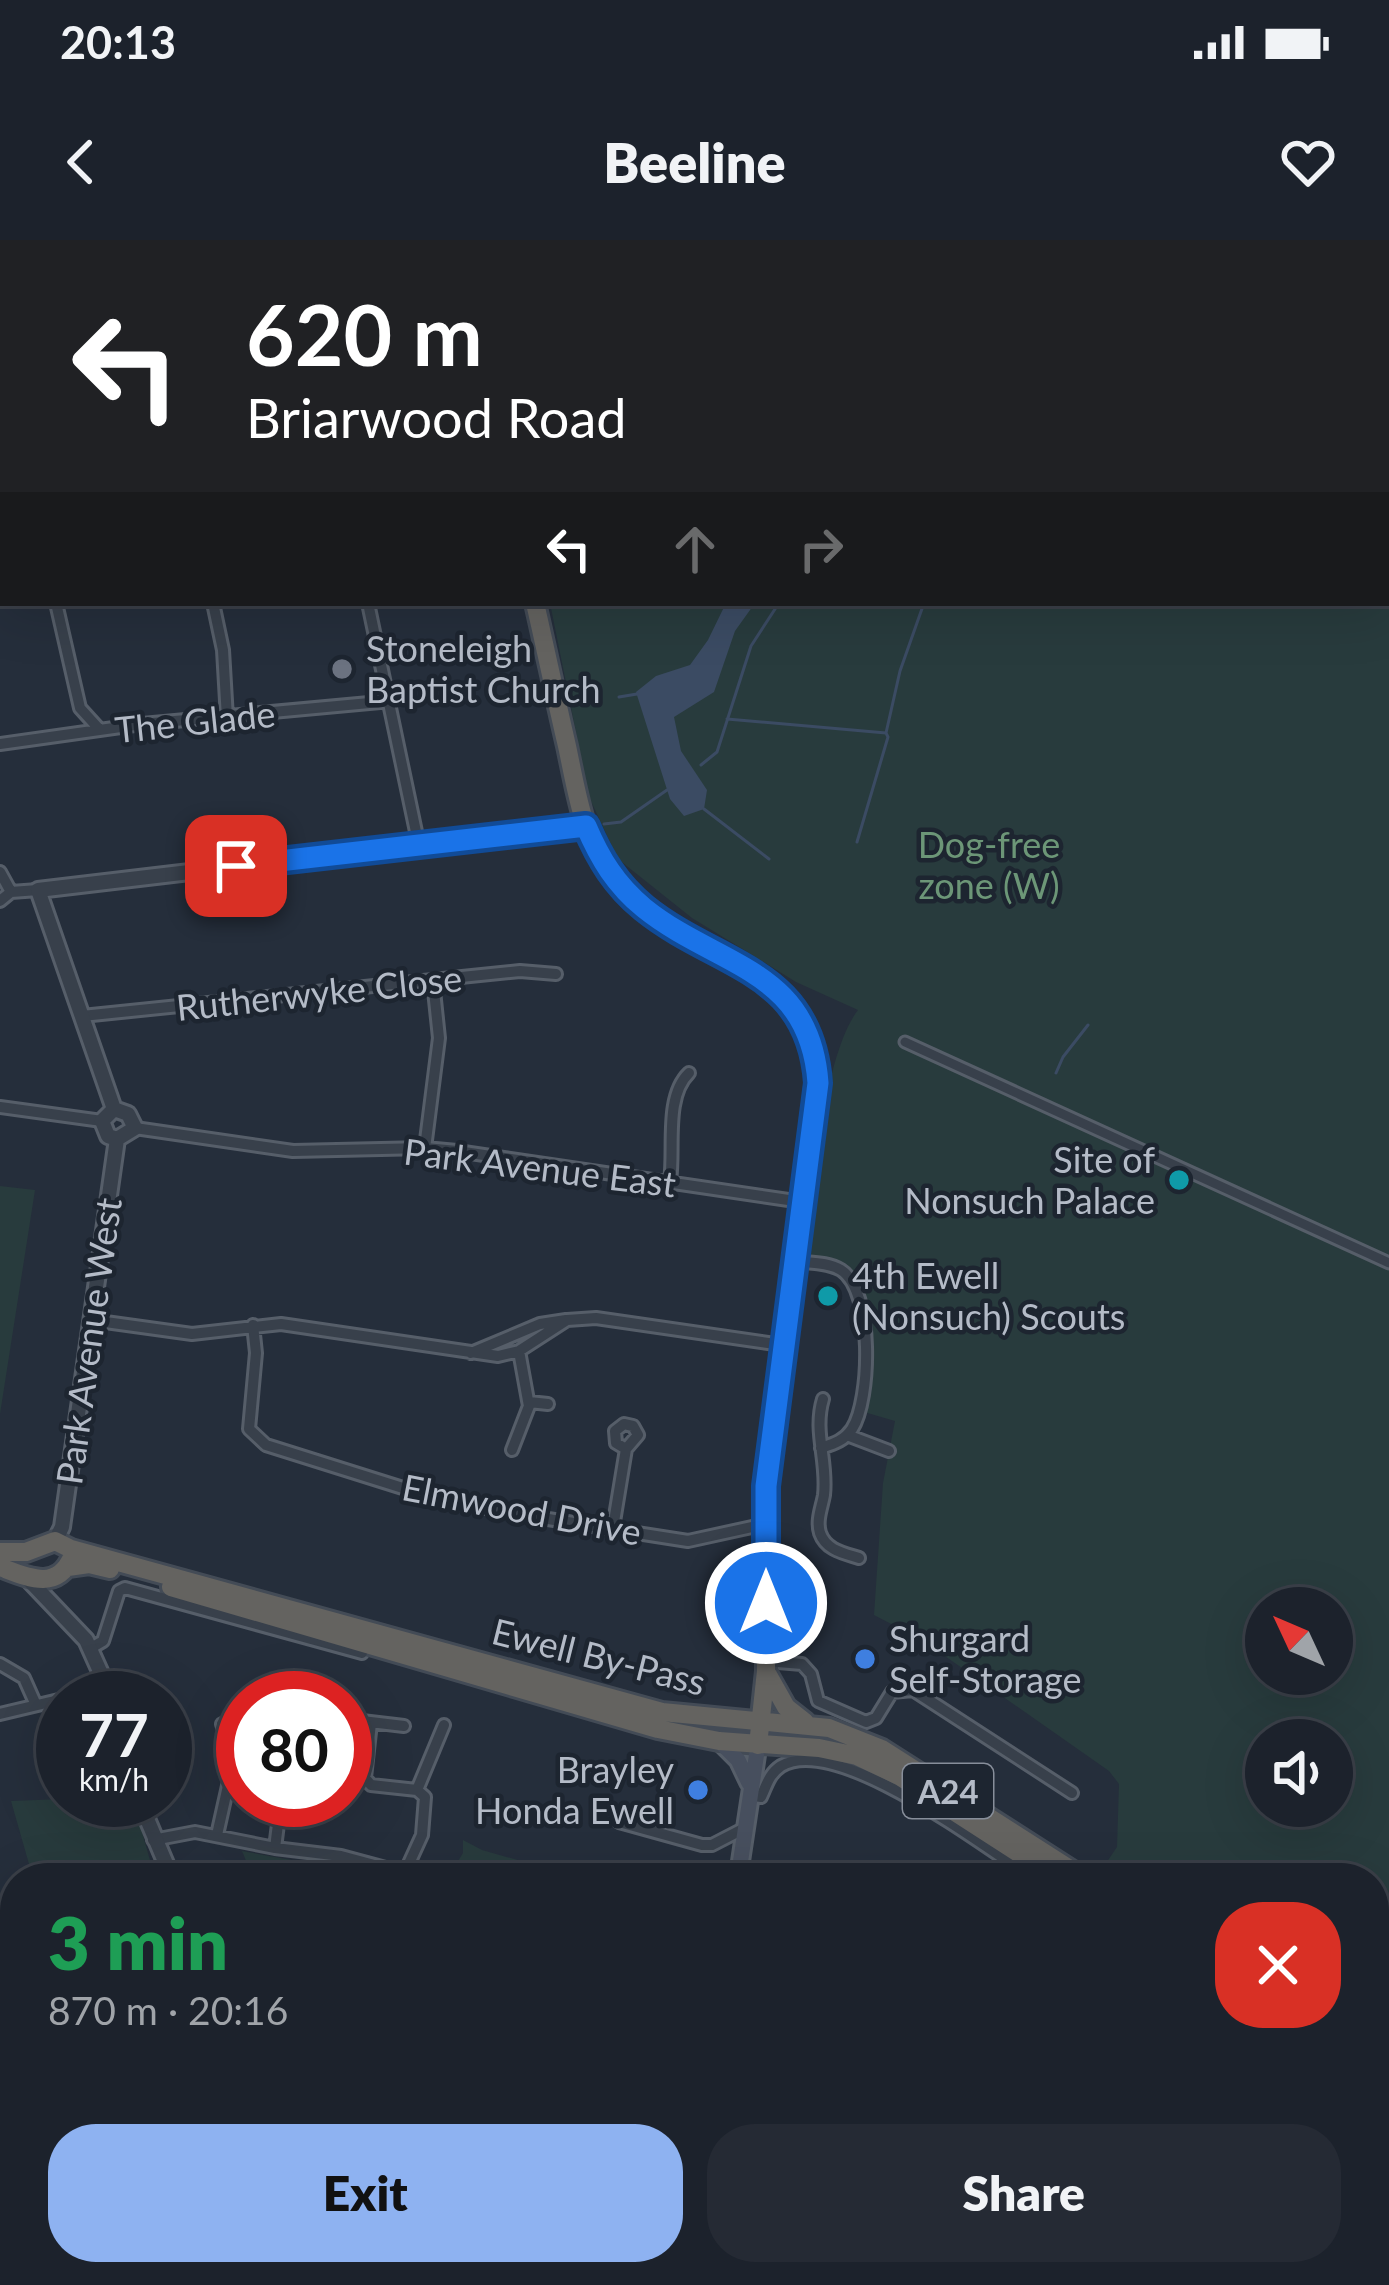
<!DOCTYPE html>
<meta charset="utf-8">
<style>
:root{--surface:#1c222c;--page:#252a34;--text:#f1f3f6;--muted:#a0a4a9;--line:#3a3f48;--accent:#8eb2f1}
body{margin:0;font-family:Lato,sans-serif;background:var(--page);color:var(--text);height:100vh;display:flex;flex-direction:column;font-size:45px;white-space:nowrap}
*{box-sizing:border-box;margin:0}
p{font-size:39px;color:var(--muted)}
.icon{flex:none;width:66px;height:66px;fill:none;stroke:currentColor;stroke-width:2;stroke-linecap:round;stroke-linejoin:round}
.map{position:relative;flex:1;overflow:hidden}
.details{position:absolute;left:0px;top:1623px;width:1389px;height:423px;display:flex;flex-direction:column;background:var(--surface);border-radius:48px 48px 0 0;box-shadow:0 12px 48px #0002,0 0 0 3px var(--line)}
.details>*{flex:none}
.banner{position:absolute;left:0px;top:0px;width:1389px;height:366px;box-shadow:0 12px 48px #0002,0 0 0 3px var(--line);background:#202124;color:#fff;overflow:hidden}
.needle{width:78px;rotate:314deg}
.controls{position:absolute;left:1245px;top:1347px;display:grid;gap:24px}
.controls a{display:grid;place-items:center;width:108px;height:108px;border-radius:50%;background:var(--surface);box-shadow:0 12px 48px #0002,0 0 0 3px var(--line);font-size:60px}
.speed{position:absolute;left:36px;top:1431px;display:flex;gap:24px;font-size:60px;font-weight:700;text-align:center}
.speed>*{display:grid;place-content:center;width:156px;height:156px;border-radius:50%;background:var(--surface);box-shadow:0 12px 48px #0002,0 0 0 3px var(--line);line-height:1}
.speed small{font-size:30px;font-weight:400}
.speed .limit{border:18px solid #d22;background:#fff;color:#111}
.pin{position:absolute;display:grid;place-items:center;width:102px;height:102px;color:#fff;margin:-51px;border-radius:24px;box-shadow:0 6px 18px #0006}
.me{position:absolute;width:132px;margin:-66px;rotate:0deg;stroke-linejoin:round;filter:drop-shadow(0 0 9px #0008)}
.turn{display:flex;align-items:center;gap:42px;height:252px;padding:0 48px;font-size:54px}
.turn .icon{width:156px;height:156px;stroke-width:2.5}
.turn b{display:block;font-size:84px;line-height:102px}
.lanes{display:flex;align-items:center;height:114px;padding:0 48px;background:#0003;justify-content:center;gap:60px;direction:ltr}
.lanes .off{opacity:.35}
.round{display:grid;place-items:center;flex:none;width:126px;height:126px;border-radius:48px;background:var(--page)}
.headline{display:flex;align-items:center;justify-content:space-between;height:204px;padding:0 48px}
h1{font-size:72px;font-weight:800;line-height:90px;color:#1e9e55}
.cta{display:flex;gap:24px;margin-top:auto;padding:24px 48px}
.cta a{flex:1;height:138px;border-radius:48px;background:var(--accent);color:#111;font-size:48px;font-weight:800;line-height:138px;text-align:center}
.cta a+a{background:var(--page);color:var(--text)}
.status{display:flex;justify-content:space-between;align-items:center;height:84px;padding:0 60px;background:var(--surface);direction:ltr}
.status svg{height:33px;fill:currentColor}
header{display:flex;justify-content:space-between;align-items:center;height:156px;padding:0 48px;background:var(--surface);font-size:54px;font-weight:800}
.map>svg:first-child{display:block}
.green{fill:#283b3d;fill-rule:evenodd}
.water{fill:#3b4b63}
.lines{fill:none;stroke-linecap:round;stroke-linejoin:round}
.stream{stroke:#3b4b63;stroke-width:3}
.pedestrian-casing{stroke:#565e69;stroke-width:15}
.minor-casing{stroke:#565e69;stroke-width:16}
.tertiary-casing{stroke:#565e69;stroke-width:20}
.secondary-casing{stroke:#565e69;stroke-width:21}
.trunk-casing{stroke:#434b56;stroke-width:24}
.pedestrian{stroke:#38404b;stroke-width:9}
.minor{stroke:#38404b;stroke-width:10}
.tertiary{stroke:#38404b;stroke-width:14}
.secondary{stroke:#474f5e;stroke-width:15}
.trunk{stroke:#646360;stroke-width:18}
.rail-casing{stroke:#5a6472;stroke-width:8}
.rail{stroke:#1d2530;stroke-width:3;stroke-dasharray:9;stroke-linecap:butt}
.route-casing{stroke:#114b97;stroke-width:30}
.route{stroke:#1a73e8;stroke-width:21}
.worship-dot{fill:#6b7280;stroke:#1d2530;stroke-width:4.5}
.culture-dot{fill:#0f9aa8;stroke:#1d2530;stroke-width:4.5}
.shop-dot{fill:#3f7fe0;stroke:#1d2530;stroke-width:4.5}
.labels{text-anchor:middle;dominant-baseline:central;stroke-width:9;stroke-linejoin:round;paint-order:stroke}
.shield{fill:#1d2530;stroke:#878e9a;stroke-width:3}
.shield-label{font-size:33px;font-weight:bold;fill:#b4bbc7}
.poi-label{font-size:36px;fill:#b4bbc7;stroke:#1d2530;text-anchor:start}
.street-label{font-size:36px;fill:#b4bbc7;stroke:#1d2530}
.park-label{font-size:36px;fill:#6c9677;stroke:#1d2530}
</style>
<div class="status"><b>20:13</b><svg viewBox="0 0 49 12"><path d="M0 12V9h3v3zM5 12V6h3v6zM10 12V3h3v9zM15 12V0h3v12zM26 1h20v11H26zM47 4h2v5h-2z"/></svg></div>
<header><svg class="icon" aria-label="back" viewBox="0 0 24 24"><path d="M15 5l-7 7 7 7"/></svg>Beeline<svg class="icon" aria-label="heart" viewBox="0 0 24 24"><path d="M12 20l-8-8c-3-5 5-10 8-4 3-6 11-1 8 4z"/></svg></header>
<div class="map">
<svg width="1389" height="2045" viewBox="0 0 1389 2045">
<rect width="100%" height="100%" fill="#252e3b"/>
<path class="green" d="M 470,0 L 1389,0 L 1389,1822 L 1374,1812 L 1374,1638 L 1103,1638 L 1098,1635 L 1117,1607 L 1119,1544 L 1109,1531 L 922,1400 L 874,1375 L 883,1243 L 895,1181 L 864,1172 C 872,1106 884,1079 840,1023 L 814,1018 L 806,1008 C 814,947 823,816 858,770 L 796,742 L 692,678 L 618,619 L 589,557 L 550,363 L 1386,363 L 1386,3 ZM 1266,1368 L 1332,1368 L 1332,1434 L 1266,1434 ZM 1266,1500 L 1332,1500 L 1332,1566 L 1266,1566 Z
M 0,946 L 35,950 L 0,1174 Z
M 63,1559 L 133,1560 L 155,1638 L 33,1638 L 11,1561 Z
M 463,1600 L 482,1610 L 581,1638 L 421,1638 L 425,1626 L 452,1631 L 463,1613 Z
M 242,1611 L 392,1638 L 253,1638 Z
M 0,1833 L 15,1875 L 15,2031 L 97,2031 L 104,2045 L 0,2045 L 0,1888 L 4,1887 L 0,1873 Z
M 114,2031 L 603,2031 L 615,2045 L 577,2045 L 570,2035 L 556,2045 L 120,2045 Z"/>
<path class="water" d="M 726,363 L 755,363 L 735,391 L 714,452 L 674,477 L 681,511 L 707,550 L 704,569 L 684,576 L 670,559 L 636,452 L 656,436 L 690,425 L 708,400 Z"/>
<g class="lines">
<path class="stream" d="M 1016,0 L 1016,3
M 895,3 L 896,0
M 619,457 L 637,454
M 727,479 L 886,493 L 888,497 L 857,602
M 886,493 L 900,431 L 924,363
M 701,525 L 717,512 L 751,406 L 779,363
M 704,569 L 769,619
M 604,584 L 621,582 L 667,550
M 1056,833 L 1063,817 L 1088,785
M 0,1966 L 15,1965
M 527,2031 L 534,2039"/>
<defs>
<path id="pedestrian" d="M 905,802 L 1389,1023"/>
<path id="minor" d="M 106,0 L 107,3
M 265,0 L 266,3
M 0,119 L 0,120
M 0,152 L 3,163
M 56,363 L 80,468 L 100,490
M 213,363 L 223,410 L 227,478
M 368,363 L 419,606
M 0,504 L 142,484 L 391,461
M 0,632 L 11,652
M 0,661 L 11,652 L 38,650
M 82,776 L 520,731 L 556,734
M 0,867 L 102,881
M 135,888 L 293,911 L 425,908 L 457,911 L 802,962
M 425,908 L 439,798 L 433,741
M 670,941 C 675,910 664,857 689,833
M 795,1021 C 809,1023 828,1022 841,1030 C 874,1051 871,1160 852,1189 C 844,1201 833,1204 821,1208
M 91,1080 L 192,1094 L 281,1084 L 498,1116 L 519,1111 L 567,1080 L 596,1078 L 782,1105
M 253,1085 L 256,1113 L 249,1189 L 266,1205 L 441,1260 L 548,1279 L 688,1301 L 766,1284
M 471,1113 L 540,1084 L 566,1080
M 823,1159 C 813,1192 828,1221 824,1255 C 822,1267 816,1280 820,1293 C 826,1310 843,1313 859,1318
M 529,1162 L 548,1164
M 847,1195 L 889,1211
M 512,1210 L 529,1166 L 519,1111
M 613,1288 L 626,1209 L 616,1203 L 615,1191 L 624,1184 L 633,1186 L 638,1195 L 626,1209
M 91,1408 L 103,1401 L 119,1351 L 125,1348 L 362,1413
M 766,1421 L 802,1424 L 811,1434 L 818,1461 L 866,1482 L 876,1478 L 892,1452 L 913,1450 L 1072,1553
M 0,1424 L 24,1438 L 36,1465
M 66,1458 L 109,1448
M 293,1458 L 295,1437
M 0,1474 L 63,1459
M 345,1479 L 404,1486
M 371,1483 L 365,1538 L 371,1545 L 417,1550
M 749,1555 L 761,1557 C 767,1544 769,1534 781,1526 C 837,1493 984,1607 1033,1638
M 619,1582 L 702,1605 L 712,1605 L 743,1589
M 217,1595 L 234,1519 L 222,1484
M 153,1600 L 195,1592 L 275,1608 L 281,1560
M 275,1608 L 341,1616 L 393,1630 L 406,1630 L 422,1595 L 425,1557 L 417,1550 L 444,1485
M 0,1770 L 15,1797
M 1043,2045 L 1046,2031"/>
<path id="tertiary" d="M 114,869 L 38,650 L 586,585
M 114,869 L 128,874 L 135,888 L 117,899
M 114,869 L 102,881 L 108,896 L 117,899
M 55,1301 L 62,1287 L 117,899
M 27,1338 L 86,1400 L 112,1458
M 139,1560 L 172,1638
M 607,2031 L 621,2045"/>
<path id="secondary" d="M 719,1501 L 738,1520 L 749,1543
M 738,1638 L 758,1505
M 778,2031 L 783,2045"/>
<path id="trunk" d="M 459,0 L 460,3
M 535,363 C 546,411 556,459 567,506 C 576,548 582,592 606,628 C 670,721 791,702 817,830 L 767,1245 L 766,1431 L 758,1505
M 0,1312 L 26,1312 L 55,1301 L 71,1309 L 662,1472 L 829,1488 L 882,1509 L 1084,1638
M 0,1327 C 27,1337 57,1352 72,1317
M 68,1327 L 89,1324 L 110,1329
M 171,1347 L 658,1489 L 719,1501 L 819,1508 L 857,1516 L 899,1536 L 1057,1638
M 768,1435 L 786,1467 L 805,1482
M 1374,1844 L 1389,1858
M 1374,1863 L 1389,1878"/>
</defs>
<use href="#pedestrian" class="pedestrian-casing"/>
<use href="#minor" class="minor-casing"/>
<use href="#tertiary" class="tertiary-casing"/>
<use href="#secondary" class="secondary-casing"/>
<use href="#trunk" class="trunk-casing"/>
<use href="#pedestrian" class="pedestrian"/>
<use href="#minor" class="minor"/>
<use href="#tertiary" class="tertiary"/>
<use href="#secondary" class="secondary"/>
<use href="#trunk" class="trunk"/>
<defs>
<path id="rail" d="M 0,1808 L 15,1844
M 103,2031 L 110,2045"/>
</defs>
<use href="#rail" class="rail-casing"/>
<use href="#rail" class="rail"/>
</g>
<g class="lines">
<defs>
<path id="route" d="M 236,626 L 586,586 C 600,619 616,645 644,668 C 717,727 810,728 818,843 L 766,1246 L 766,1363"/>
</defs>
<use href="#route" class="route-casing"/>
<use href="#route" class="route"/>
</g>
<circle class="worship-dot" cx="342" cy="429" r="12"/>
<g class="culture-dot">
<circle cx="1179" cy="940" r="12"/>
<circle cx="828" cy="1056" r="12"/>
</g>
<g class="shop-dot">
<circle cx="865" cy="1419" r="12"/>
<circle cx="698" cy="1550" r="12"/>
</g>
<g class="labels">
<rect class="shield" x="903" y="1524" width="90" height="54" rx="9"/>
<g class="shield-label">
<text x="948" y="1551">A24</text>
</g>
<g class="poi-label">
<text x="366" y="408">Stoneleigh<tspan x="366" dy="41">Baptist Church</tspan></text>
<text x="1155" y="919" text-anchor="end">Site of<tspan x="1155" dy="41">Nonsuch Palace</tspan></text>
<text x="852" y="1035">4th Ewell<tspan x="852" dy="41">(Nonsuch) Scouts</tspan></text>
<text x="889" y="1398">Shurgard<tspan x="889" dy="41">Self-Storage</tspan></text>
<text x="674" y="1529" text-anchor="end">Brayley<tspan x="674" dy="41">Honda Ewell</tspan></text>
</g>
<g class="street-label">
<text transform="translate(195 481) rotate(-6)">The Glade</text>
<text transform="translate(319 752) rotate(-6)">Rutherwyke Close</text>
<text transform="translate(540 927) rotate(7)">Park Avenue East</text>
<text transform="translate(88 1101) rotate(-82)">Park Avenue West</text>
<text transform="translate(522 1269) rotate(11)">Elmwood Drive</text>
<text transform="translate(599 1416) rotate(14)">Ewell By-Pass</text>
</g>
<g class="park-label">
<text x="989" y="604">Dog-free<tspan x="989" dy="41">zone (W)</tspan></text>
</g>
</g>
</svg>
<div class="controls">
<a><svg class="needle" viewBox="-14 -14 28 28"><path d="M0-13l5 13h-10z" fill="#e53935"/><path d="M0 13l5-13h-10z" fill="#a0a4a9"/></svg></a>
<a><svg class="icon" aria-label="sound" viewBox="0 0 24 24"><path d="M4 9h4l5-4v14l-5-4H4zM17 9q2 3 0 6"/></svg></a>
</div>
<div class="speed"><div>77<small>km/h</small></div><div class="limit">80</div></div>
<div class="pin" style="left:236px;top:626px;background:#d93025"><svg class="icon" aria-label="arrive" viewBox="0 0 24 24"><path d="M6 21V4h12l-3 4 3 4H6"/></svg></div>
<svg class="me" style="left:766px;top:1363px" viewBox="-20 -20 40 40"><circle r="17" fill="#1a73e8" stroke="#fff" stroke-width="3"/><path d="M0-11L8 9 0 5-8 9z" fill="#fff"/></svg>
<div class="banner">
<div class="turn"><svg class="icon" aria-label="left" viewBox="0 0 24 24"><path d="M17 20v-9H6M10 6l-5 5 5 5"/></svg><div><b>620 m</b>Briarwood Road</div></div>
<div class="lanes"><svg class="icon" aria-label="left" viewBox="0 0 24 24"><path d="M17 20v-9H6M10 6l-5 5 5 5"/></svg><svg class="icon off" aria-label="ahead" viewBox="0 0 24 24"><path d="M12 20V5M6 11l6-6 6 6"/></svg><svg class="icon off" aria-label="right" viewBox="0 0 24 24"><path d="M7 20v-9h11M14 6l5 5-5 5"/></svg></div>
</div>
<section class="details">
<div class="headline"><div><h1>3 min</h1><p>870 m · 20:16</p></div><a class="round" style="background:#d93025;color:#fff"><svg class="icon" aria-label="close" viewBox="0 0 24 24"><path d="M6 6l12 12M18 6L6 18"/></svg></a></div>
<div class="cta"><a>Exit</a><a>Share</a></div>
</section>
</div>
